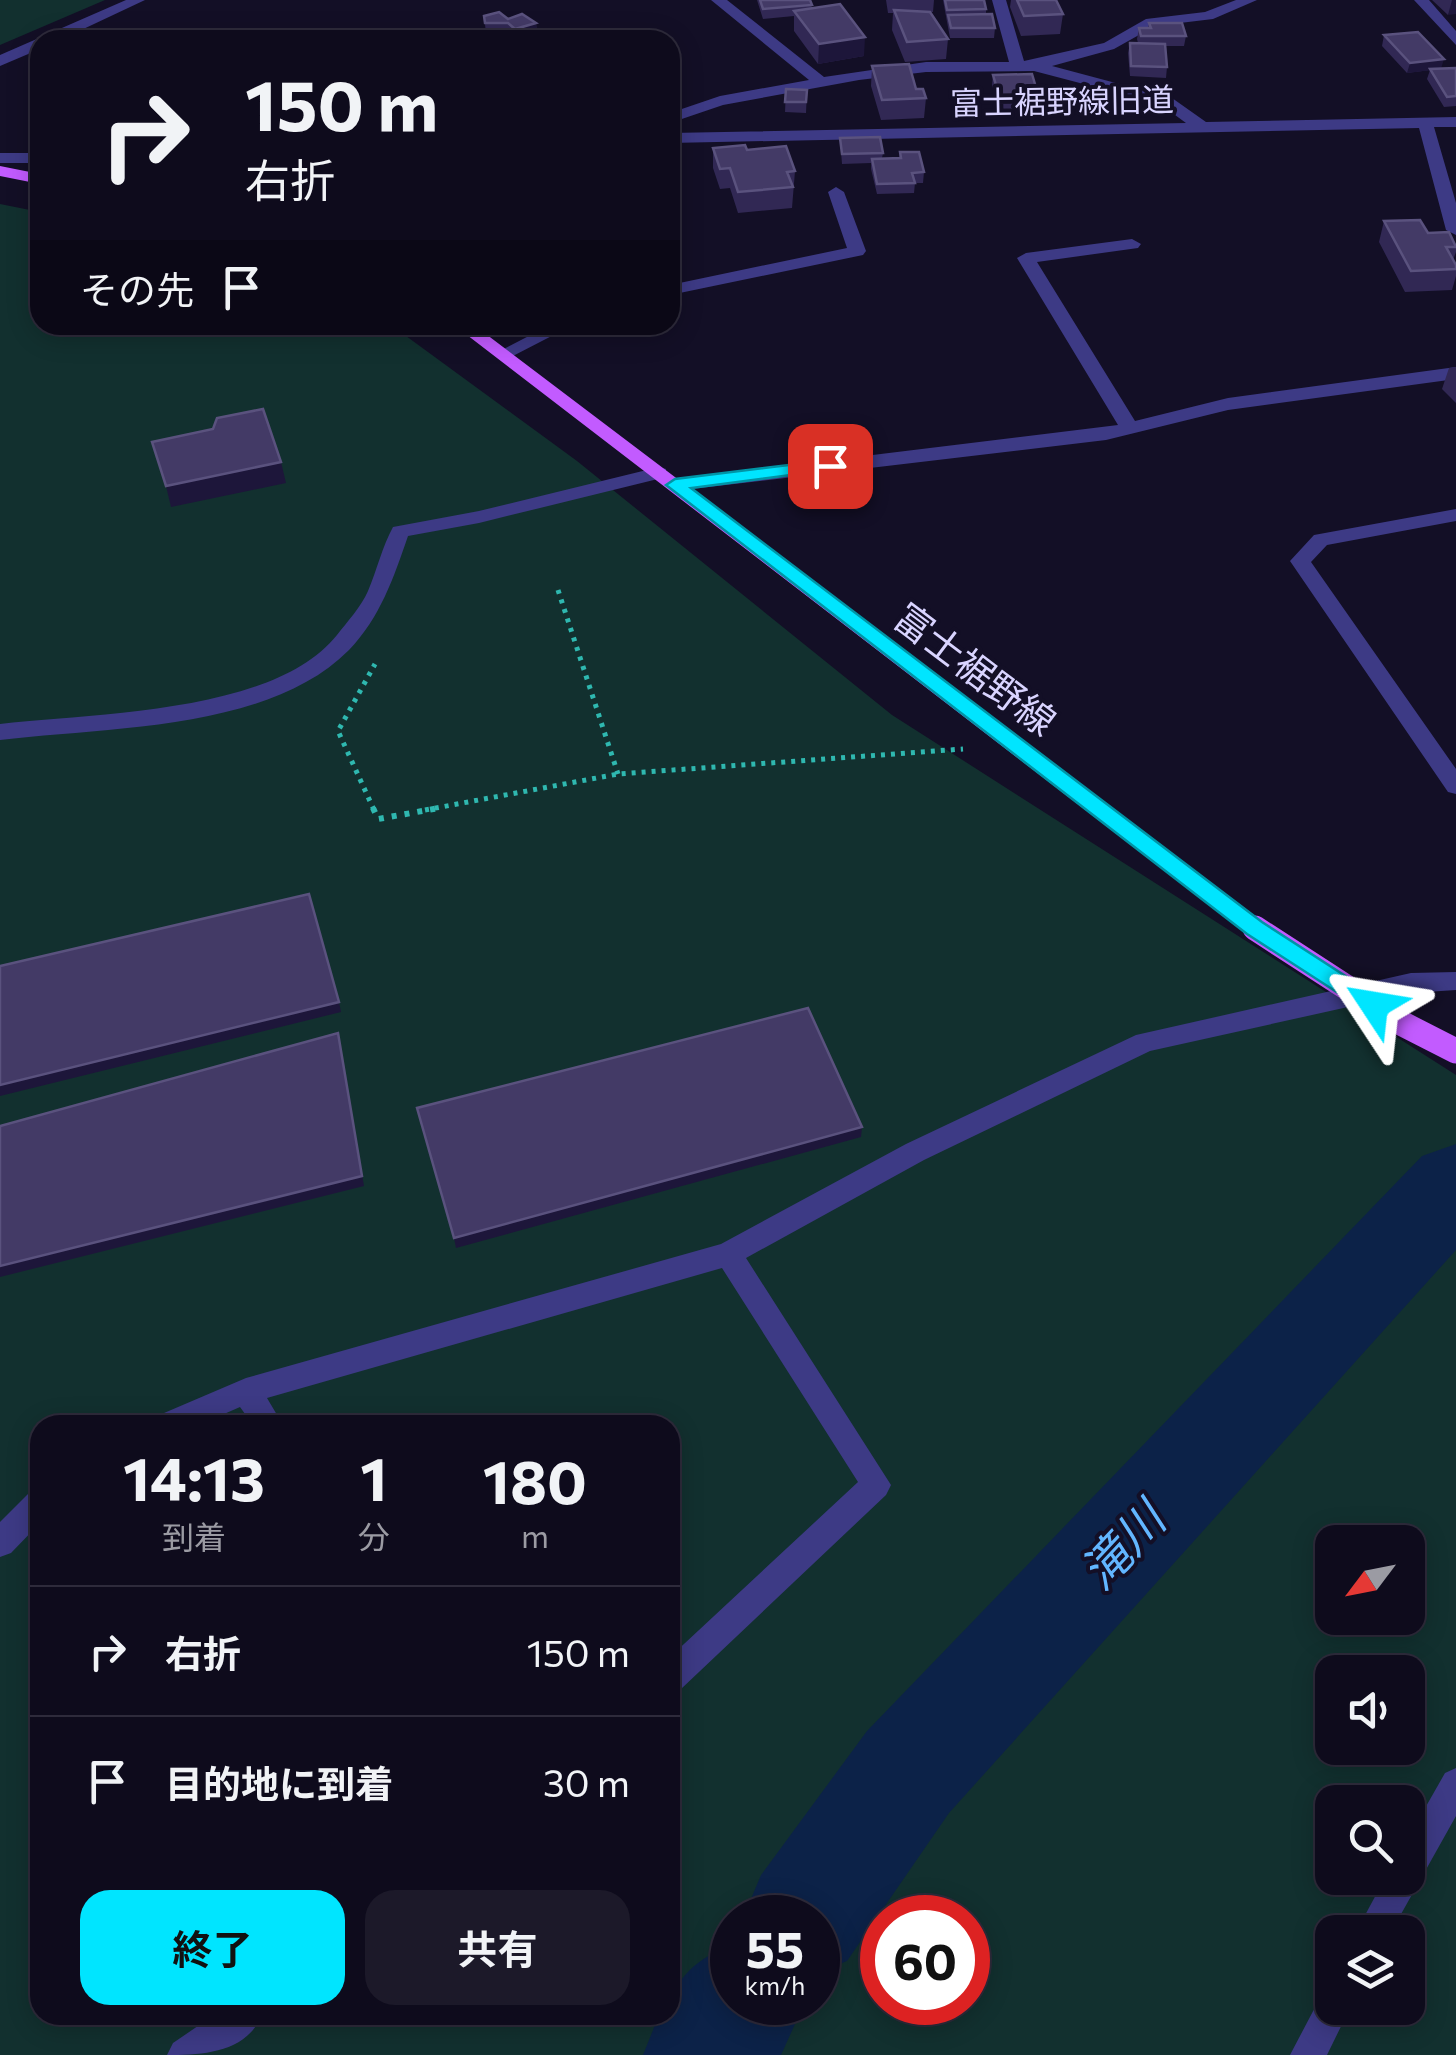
<!DOCTYPE html>
<html lang="ja">
<meta charset="utf-8">
<style>
:root{--surface:#0e0b1c;--page:#1c1929;--text:#f1f3f6;--muted:#9b9ba3;--line:#2e2b3b;--accent:#00e5ff}
body{margin:0;font-family:Commissioner,"Noto Sans JP",sans-serif;background:var(--page);color:var(--text);height:100vh;display:flex;flex-direction:column;font-size:38px;white-space:nowrap}
*{box-sizing:border-box;margin:0}
p{font-size:32px;color:var(--muted)}
.icon{flex:none;width:55px;height:55px;fill:none;stroke:currentColor;stroke-width:2;stroke-linecap:round;stroke-linejoin:round}
.map{position:relative;flex:1;overflow:hidden}
.details{position:absolute;left:30px;top:1415px;width:650px;height:610px;display:flex;flex-direction:column;background:var(--surface);border-radius:30px;box-shadow:0 5px 25px #0003,0 0 0 2px var(--line)}
.details>*{flex:none}
.hud{position:absolute;left:30px;top:30px;width:650px;height:305px;border-radius:30px;box-shadow:0 5px 25px #0003,0 0 0 2px var(--line);background:#0e0b1c;color:var(--text);overflow:hidden}
.needle{width:65px;rotate:238deg}
.tools{position:absolute;left:1315px;top:1525px;display:grid;gap:20px}
.tools a{display:grid;place-items:center;width:110px;height:110px;border-radius:20px;background:var(--surface);box-shadow:0 5px 25px #0003,0 0 0 2px var(--line);font-size:50px}
.speed{position:absolute;left:710px;top:1895px;display:flex;gap:20px;font-size:50px;font-weight:700;text-align:center}
.speed>*{display:grid;place-content:center;width:130px;height:130px;border-radius:50%;background:var(--surface);box-shadow:0 5px 25px #0003,0 0 0 2px var(--line);line-height:1}
.speed small{font-size:25px;font-weight:400}
.speed .limit{border:15px solid #d22;background:#fff;color:#111}
.pin{position:absolute;display:grid;place-items:center;width:85px;height:85px;color:#fff;margin:-42px;border-radius:20px;box-shadow:0 5px 15px #0006}
.me{position:absolute;width:110px;margin:-55px;rotate:303deg;stroke-linejoin:round;filter:drop-shadow(0 0 8px #0008)}
.turn{display:flex;align-items:center;gap:35px;height:210px;padding:0 50px;font-size:45px}
.turn .icon{width:130px;height:130px;stroke-width:2.5}
.turn b{display:block;font-size:70px;line-height:85px}
.then{display:flex;align-items:center;height:95px;padding:0 50px;background:#0003;gap:20px;font-size:38px}
.eta{display:flex;justify-content:space-evenly;align-items:center;height:170px;text-align:center}
.eta b{font-size:60px;font-weight:700;line-height:70px}
.cta{display:flex;gap:20px;margin-top:auto;padding:20px 50px}
.cta a{flex:1;height:115px;border-radius:30px;background:var(--accent);color:#111;font-size:40px;font-weight:700;line-height:115px;text-align:center}
.cta a+a{background:var(--page);color:var(--text)}
ul{padding:0;list-style:none}
li{display:flex;align-items:center;gap:30px;height:130px;padding:0 50px;border-top:2px solid var(--line)}
li div{flex:1}
li b{display:block;font-size:38px}
li em{font-style:normal}
.map>svg:first-child{display:block}
.green{fill:#12302f;fill-rule:evenodd}
.lines{fill:none;stroke-linecap:round;stroke-linejoin:round}
.river{fill:#0c2248;fill-rule:evenodd}
.path-far1{stroke:#2fb8b0;stroke-width:5;stroke-dasharray:4 6;stroke-linecap:butt}
.path{stroke:#2fb8b0;stroke-width:6;stroke-dasharray:5 8;stroke-linecap:butt}
.minor{fill:#3d3a85;fill-rule:evenodd}
.major{fill:#c25bff;fill-rule:evenodd}
.major-bridge{stroke:#c25bff;stroke-width:25}
.wall{fill:#312854}
.shaded-wall{fill:#1d163a}
.building{fill:#433a66;stroke:#5a527e;stroke-width:2.5}
.route{fill:#00e5ff;stroke:#0095a6;stroke-width:2.5}
.labels{text-anchor:middle;dominant-baseline:central;stroke-width:8;stroke-linejoin:round;paint-order:stroke}
.far-street-label{font-size:32px;fill:#d9d4ff;stroke:#130f26}
.street-label{font-size:38px;fill:#d9d4ff;stroke:#130f26}
.near-water-label{font-size:48px;font-style:italic;fill:#62b6ff;stroke:#130f26}
</style>
<div class="map">
<svg width="1456" height="2055" viewBox="0 0 1456 2055">
<rect width="100%" height="100%" fill="#130f26"/>
<path class="green" d="M 0,0 L 105,0 L 0,45 Z
M 0,204 L 40,212 L 40,325 L 391,325 L 577,461 L 892,715 L 1456,1075 L 1456,2055 L 0,2055 ZM 40,1425 L 670,1425 L 670,2015 L 40,2015 ZM 1332,1542 L 1408,1542 L 1408,1618 L 1332,1618 ZM 1061,1597 L 1032,1634 L 847,1804 L 847,1803 ZM 1332,1672 L 1408,1672 L 1408,1748 L 1332,1748 ZM 1332,1802 L 1408,1802 L 1408,1878 L 1332,1878 ZM 732,1918 L 818,1918 L 818,2002 L 732,2002 ZM 882,1918 L 968,1918 L 968,2002 L 882,2002 ZM 1332,1932 L 1408,1932 L 1408,2008 L 1332,2008 Z"/>
<g class="lines">
<path class="river" d="M 1456,1144 L 1456,1250 L 949,1813 L 847,1961 L 818,1973 L 818,1918 L 743,1918 L 761,1875 L 867,1731 L 1422,1156 Z
M 732,1944 L 732,2002 L 805,2002 L 781,2055 L 643,2055 L 659,2015 L 670,2015 C 670,1978 701,1957 732,1944 Z"/>
<path class="path-far1" d="M 558,590 L 618,774
M 374,810 L 338,731 L 375,664
M 425,810 L 618,774 L 963,749"/>
<path class="path" d="M 373,808 L 378,819 L 439,808"/>
<path class="minor" d="M 126,0 L 145,0 L 60,40 L 40,40 L 40,49 L 0,66 L 0,55 Z
M 711,0 L 727,0 L 824,77 L 926,62 L 1009,62 L 992,0 L 1006,0 L 1024,61 L 1104,43 L 1146,19 L 1205,12 L 1236,0 L 1257,0 L 1213,19 L 1155,26 L 1114,49 L 1052,66 L 1172,98 L 1206,122 L 1456,117 L 1456,127 L 1434,127 L 1456,203 L 1456,235 L 1446,230 L 1419,128 L 670,143 L 670,133 L 1186,123 L 1160,104 L 1034,71 L 926,72 L 859,80 L 723,105 L 670,123 L 670,113 L 720,96 L 809,80 Z
M 1414,0 L 1429,0 L 1456,31 L 1456,45 Z
M 0,153 L 40,153 L 40,163 L 0,163 Z
M 836,187 L 844,192 L 866,251 L 863,255 L 670,295 L 670,285 L 847,248 L 828,192 Z
M 1132,239 L 1141,244 L 1138,248 L 1037,262 L 1135,421 L 1228,398 L 1456,367 L 1456,379 L 1228,410 L 1106,440 L 675,491 L 665,485 L 675,479 L 1118,425 L 1017,258 L 1026,253 Z
M 550,325 L 573,325 L 509,358 L 503,359 L 494,354 Z
M 659,467 L 666,469 L 666,477 L 479,523 L 408,536 C 394,577 380,618 349,650 C 269,731 106,727 0,740 L 0,724 C 94,713 274,714 337,635 C 347,622 361,607 368,591 C 377,570 382,547 393,527 L 479,511 Z
M 1456,509 L 1456,521 L 1327,545 L 1311,562 L 1456,769 L 1456,794 L 1448,792 L 1290,561 L 1314,535 Z
M 1456,972 L 1456,990 L 1411,993 L 1150,1051 L 924,1160 L 746,1258 L 891,1485 L 886,1495 L 681,1689 L 670,1694 L 670,1657 L 858,1482 L 722,1268 L 267,1398 L 283,1425 L 253,1425 L 240,1407 L 199,1425 L 153,1425 L 157,1416 L 246,1378 L 721,1244 L 906,1144 L 1136,1035 L 1411,973 Z
M 40,1489 L 40,1523 L 11,1553 L 0,1557 L 0,1522 L 29,1493 Z
M 1456,1768 L 1456,1816 L 1391,1932 L 1356,1932 L 1385,1878 L 1408,1878 L 1408,1838 L 1445,1773 Z
M 1332,1991 L 1332,2008 L 1350,2008 L 1327,2055 L 1290,2055 L 1321,1996 Z
M 214,2015 L 262,2015 C 246,2053 203,2055 167,2055 L 173,2043 Z"/>
<path class="major" d="M 0,166 L 40,174 L 40,184 L 0,176 Z
M 454,325 L 474,325 L 1263,922 L 1267,928 L 1263,934 L 1247,934 Z"/>
<path class="major-bridge" d="M 1255,928 L 1403,1024 L 1456,1051"/>
</g>
<path class="wall" d="M 757,0 L 810,0 L 812,8 L 864,56 L 818,64 L 794,31 L 794,16 L 763,19 Z
M 886,0 L 934,0 L 933,12 L 930,12 L 948,39 L 946,59 L 905,62 L 892,30 L 893,13 L 888,13 Z
M 943,0 L 984,0 L 986,9 L 986,14 L 995,28 L 994,38 L 950,38 Z
M 1010,0 L 1056,0 L 1063,14 L 1060,34 L 1021,36 L 1010,7 L 1011,0 Z
M 1432,0 L 1456,0 L 1448,15 Z
M 484,16 L 536,23 L 537,33 L 516,39 L 508,34 L 486,33 Z
M 1149,23 L 1186,36 L 1184,46 L 1166,46 L 1167,67 L 1166,78 L 1130,76 L 1128,53 L 1130,43 L 1138,43 L 1137,39 L 1139,28 L 1148,28 Z
M 1384,35 L 1441,68 L 1456,68 L 1456,106 L 1444,107 L 1427,79 L 1430,70 L 1407,73 L 1382,46 Z
M 872,66 L 916,89 L 926,98 L 924,118 L 881,120 L 871,86 Z
M 993,75 L 1040,101 L 1039,111 L 1000,113 L 992,85 Z
M 786,89 L 807,90 L 806,113 L 785,112 Z
M 840,138 L 883,153 L 882,158 L 899,158 L 900,152 L 924,172 L 923,183 L 915,183 L 914,193 L 877,194 L 871,169 L 871,163 L 842,164 Z
M 713,148 L 747,150 L 795,171 L 792,208 L 738,213 L 730,188 L 720,189 L 713,168 Z
M 1384,221 L 1428,233 L 1456,244 L 1456,252 L 1453,260 L 1456,265 L 1456,276 L 1452,290 L 1405,292 L 1379,242 Z
M 1456,367 L 1456,403 L 1442,389 L 1449,368 Z"/>
<path class="shaded-wall" d="M 1452,0 L 1456,0 L 1456,14 L 1448,15 Z
M 536,23 L 537,33 L 516,39 L 515,29 Z
M 865,37 L 864,56 L 818,64 L 819,44 Z
M 1444,59 L 1441,69 L 1407,73 L 1410,63 Z
M 281,462 L 286,483 L 171,507 L 166,486 Z
M 339,1002 L 341,1012 L 0,1096 L 0,1085 Z
M 338,1033 L 364,1186 L 0,1277 L 0,1266 Z
M 862,1127 L 861,1137 L 456,1248 L 454,1238 Z"/>
<path class="building" d="M 760,0 L 810,0 L 812,5 L 763,9 Z
M 945,0 L 984,0 L 986,9 L 947,10 Z
M 1017,0 L 1056,0 L 1063,14 L 1024,16 Z
M 840,4 L 865,37 L 819,44 L 794,11 Z
M 894,10 L 930,12 L 948,39 L 907,42 Z
M 499,12 L 508,19 L 522,14 L 536,23 L 515,29 L 508,23 L 485,23 L 484,16 Z
M 992,14 L 995,28 L 951,28 L 948,15 Z
M 1149,23 L 1182,23 L 1186,36 L 1141,36 L 1139,28 L 1151,28 Z
M 1418,32 L 1444,59 L 1410,63 L 1384,35 Z
M 1130,43 L 1165,44 L 1167,67 L 1131,66 Z
M 909,64 L 916,89 L 923,89 L 926,98 L 882,100 L 872,66 Z
M 1456,68 L 1456,96 L 1447,97 L 1430,69 Z
M 1032,74 L 1040,101 L 1001,102 L 993,75 Z
M 786,89 L 807,90 L 806,102 L 785,102 Z
M 880,137 L 883,153 L 842,154 L 840,138 Z
M 745,145 L 747,150 L 786,146 L 795,171 L 787,172 L 793,187 L 738,192 L 730,168 L 720,169 L 713,148 Z
M 900,152 L 919,152 L 924,172 L 912,173 L 915,183 L 877,184 L 872,159 L 901,158 Z
M 1420,220 L 1428,233 L 1449,232 L 1456,247 L 1446,247 L 1456,265 L 1456,269 L 1411,271 L 1384,221 Z
M 263,409 L 281,462 L 166,486 L 152,442 L 213,429 L 217,418 Z
M 309,894 L 339,1002 L 0,1085 L 0,966 Z
M 808,1008 L 862,1127 L 454,1238 L 417,1108 Z
M 338,1033 L 362,1176 L 0,1266 L 0,1126 Z"/>
<path class="route" d="M 830,460 L 837,462 L 837,469 L 691,488 L 1262,922 L 1381,999 L 1381,1011 L 1366,1011 L 1247,934 L 666,485 L 675,479 Z"/>
<g class="labels">
<g class="far-street-label">
<text transform="translate(1062 100) rotate(-1)">富士裾野線旧道</text>
</g>
<g class="street-label">
<text transform="translate(976 668) rotate(37)">富士裾野線</text>
</g>
<g class="near-water-label">
<text transform="translate(1121 1544) rotate(-47)">滝川</text>
</g>
</g>
</svg>
<div class="tools">
<a><svg class="needle" viewBox="-14 -14 28 28"><path d="M0-13l5 13h-10z" fill="#e53935"/><path d="M0 13l5-13h-10z" fill="#9b9ba3"/></svg></a>
<a><svg class="icon" aria-label="sound" viewBox="0 0 24 24"><path d="M4 9h4l5-4v14l-5-4H4zM17 9q2 3 0 6"/></svg></a>
<a><svg class="icon" aria-label="search" viewBox="0 0 24 24"><circle cx="10" cy="10" r="6"/><path d="M15 15l6 6"/></svg></a>
<a><svg class="icon" aria-label="layers" viewBox="0 0 24 24"><path d="M12 4l9 5-9 5-9-5zM3 14l9 5 9-5"/></svg></a>
</div>
<div class="speed"><div>55<small>km/h</small></div><div class="limit">60</div></div>
<div class="pin" style="left:830px;top:466px;background:#d93025"><svg class="icon" aria-label="arrive" viewBox="0 0 24 24"><path d="M6 21V4h12l-3 4 3 4H6"/></svg></div>
<svg class="me" style="left:1374px;top:1005px" viewBox="-20 -20 40 40"><path d="M0-17L14 15 0 8-14 15z" fill="#00e5ff" stroke="#fff" stroke-width="4"/></svg>
<div class="hud">
<div class="turn"><svg class="icon" aria-label="right" viewBox="0 0 24 24"><path d="M7 20v-9h11M14 6l5 5-5 5"/></svg><div><b>150 m</b>右折</div></div>
<div class="then">その先<svg class="icon" aria-label="arrive" viewBox="0 0 24 24"><path d="M6 21V4h12l-3 4 3 4H6"/></svg></div>
</div>
<section class="details">
<div class="eta">
<div><b>14:13</b><p>到着</p></div>
<div><b>1</b><p>分</p></div>
<div><b>180</b><p>m</p></div>
</div>
<ul>
<li><svg class="icon" aria-label="right" viewBox="0 0 24 24"><path d="M7 20v-9h11M14 6l5 5-5 5"/></svg><div><b>右折</b></div><em>150 m</em></li>
<li><svg class="icon" aria-label="arrive" viewBox="0 0 24 24"><path d="M6 21V4h12l-3 4 3 4H6"/></svg><div><b>目的地に到着</b></div><em>30 m</em></li>
</ul>
<div class="cta"><a>終了</a><a>共有</a></div>
</section>
</div>
